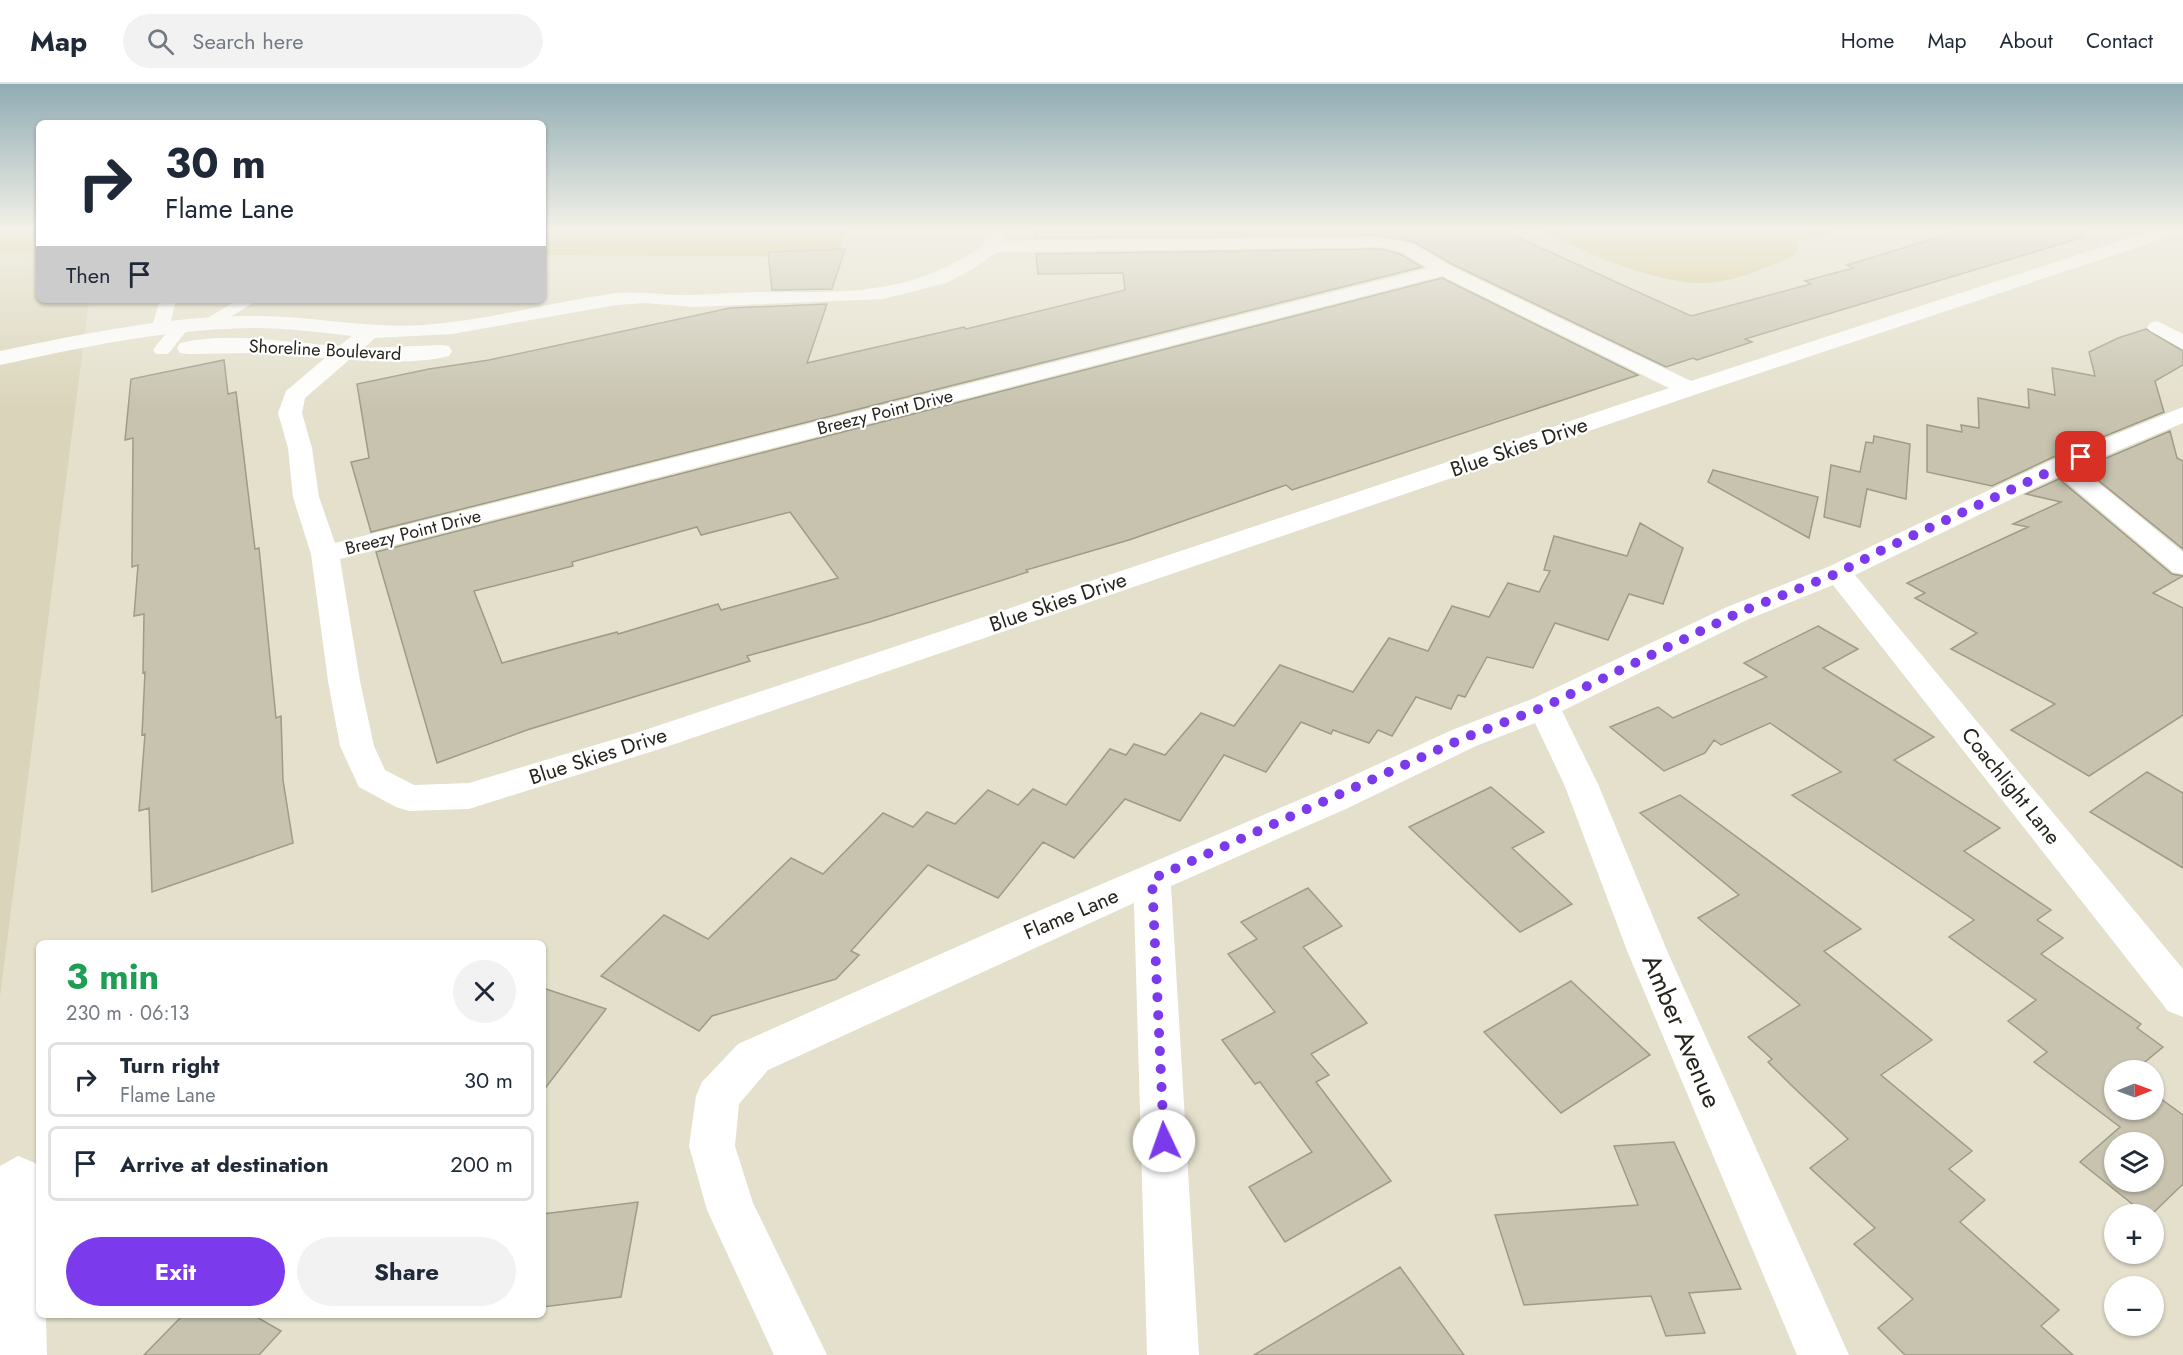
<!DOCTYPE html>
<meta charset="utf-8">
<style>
:root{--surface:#fff;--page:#f2f2f3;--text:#1f2937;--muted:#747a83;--line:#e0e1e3;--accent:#7c3aed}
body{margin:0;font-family:Jost,sans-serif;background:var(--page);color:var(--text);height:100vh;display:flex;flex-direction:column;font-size:22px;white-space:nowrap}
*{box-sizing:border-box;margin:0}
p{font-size:20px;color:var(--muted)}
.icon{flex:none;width:33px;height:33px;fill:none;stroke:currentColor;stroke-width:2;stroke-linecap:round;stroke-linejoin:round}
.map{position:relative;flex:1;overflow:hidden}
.details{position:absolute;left:36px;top:856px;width:510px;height:378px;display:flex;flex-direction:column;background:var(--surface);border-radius:9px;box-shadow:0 2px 4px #0004}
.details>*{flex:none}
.hud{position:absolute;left:36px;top:36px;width:510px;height:183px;border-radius:9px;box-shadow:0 2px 4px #0004;background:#fff;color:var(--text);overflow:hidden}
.needle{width:39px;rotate:89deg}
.tools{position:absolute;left:2104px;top:976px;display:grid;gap:12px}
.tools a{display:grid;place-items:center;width:60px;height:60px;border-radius:50%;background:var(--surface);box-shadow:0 2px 4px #0004;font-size:30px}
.pin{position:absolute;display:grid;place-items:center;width:51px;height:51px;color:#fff;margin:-26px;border-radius:12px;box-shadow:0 3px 9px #0006}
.me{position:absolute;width:66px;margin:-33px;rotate:357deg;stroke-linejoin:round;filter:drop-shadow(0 0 4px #0008)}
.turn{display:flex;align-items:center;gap:21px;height:126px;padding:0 30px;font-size:27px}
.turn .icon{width:78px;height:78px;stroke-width:2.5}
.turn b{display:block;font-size:42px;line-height:51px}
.then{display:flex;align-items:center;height:57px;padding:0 30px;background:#0003;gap:12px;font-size:22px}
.round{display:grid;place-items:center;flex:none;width:63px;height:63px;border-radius:32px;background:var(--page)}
.headline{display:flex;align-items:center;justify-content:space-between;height:102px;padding:0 30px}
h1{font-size:36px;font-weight:700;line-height:45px;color:#1e9e55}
.button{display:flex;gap:12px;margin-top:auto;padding:12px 30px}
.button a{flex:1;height:69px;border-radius:36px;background:var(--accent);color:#fff;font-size:24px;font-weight:700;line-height:69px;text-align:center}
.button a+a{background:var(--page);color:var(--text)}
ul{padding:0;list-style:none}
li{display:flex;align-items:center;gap:18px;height:75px;margin:0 12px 9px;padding:0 18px;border:3px solid var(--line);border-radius:9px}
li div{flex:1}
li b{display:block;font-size:22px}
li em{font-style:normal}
header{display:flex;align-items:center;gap:36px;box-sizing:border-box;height:84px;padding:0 30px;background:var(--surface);border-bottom:2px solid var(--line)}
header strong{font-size:28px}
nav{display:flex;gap:33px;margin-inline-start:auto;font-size:21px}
.search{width:420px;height:54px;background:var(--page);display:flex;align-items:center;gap:15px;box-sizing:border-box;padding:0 21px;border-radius:33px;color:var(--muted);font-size:22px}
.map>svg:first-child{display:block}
.built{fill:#dad5ba}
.green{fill:#d1c68a}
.building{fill:#c7c3af;stroke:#9e9b88;stroke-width:1.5;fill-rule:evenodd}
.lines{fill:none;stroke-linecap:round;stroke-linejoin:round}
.lane{fill:#fff;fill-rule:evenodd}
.street{fill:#fff;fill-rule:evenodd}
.route{stroke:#7c3aed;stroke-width:10;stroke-dasharray:0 18}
.labels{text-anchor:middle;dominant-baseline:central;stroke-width:4.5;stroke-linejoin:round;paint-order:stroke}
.far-street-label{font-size:18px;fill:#26241d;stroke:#fff}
.street-label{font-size:21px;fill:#26241d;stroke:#fff}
.near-street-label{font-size:26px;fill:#26241d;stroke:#fff}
</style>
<header>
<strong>Map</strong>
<div class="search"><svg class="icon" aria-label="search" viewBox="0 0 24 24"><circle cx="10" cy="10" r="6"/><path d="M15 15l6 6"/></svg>Search here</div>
<nav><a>Home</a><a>Map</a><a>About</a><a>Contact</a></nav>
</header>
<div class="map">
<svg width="2183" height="1271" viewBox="0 0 2183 1271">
<rect width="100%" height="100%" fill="#e4e0cc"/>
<path class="built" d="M 0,169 L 39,169 L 39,216 L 89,216 L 0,913 Z"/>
<path class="green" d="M 0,144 L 39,144 L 39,169 L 0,169 Z
M 543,144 L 849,144 L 837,173 L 543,171 Z
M 1540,144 L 1840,144 L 1800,158 L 1795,172 C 1766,183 1735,198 1704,199 C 1662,201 1575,167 1540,144 Z"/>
<path class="building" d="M 1033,144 L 1497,144 L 1691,232 L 1811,200 L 1805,197 L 1853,184 L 1847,181 L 1969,144 L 2083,144 L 2084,153 L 1745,255 L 1752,258 L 1697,276 L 1693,274 L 1666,283 L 1452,180 L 1414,158 L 1380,151 L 1035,154 Z
M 845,165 L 832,205 L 772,206 L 768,168 Z
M 1380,165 L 1400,170 L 1422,183 L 371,448 L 351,378 L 369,374 L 357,300 L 429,285 L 489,276 L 730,224 L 827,220 L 807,279 L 964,243 L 966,245 L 1125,206 L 1123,189 L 1038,190 L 1036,170 Z
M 1442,194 L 1638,291 L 1292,406 L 1286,401 L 1129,456 L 1026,486 L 1028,488 L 870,538 L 747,572 L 750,577 L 527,646 L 437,679 L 376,468 ZM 790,428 L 838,494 L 721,526 L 718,520 L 618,550 L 617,548 L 502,579 L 474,507 L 573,482 L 572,478 L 697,443 L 701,451 Z
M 2146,245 L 2183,267 L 2183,281 L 2155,297 L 2164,328 L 2051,374 L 1992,402 L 1927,388 L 1927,341 L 1962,348 L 1961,341 L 1979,344 L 1978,314 L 2029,324 L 2028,305 L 2055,311 L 2052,284 L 2095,292 L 2089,268 L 2118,254 Z
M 224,276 L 228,310 L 236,308 L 255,465 L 259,464 L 276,634 L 281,632 L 283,696 L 293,759 L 152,808 L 149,724 L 139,727 L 145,650 L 142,651 L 145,588 L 143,589 L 144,530 L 134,532 L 138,481 L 132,483 L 133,354 L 125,356 L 131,295 Z
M 2170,347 L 2177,374 L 2183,377 L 2183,465 L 2083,384 Z
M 1874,352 L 1910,360 L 1906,415 L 1867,405 L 1860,443 L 1824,433 L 1831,381 L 1860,388 L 1866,358 L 1873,359 Z
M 1713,386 L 1818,413 L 1809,454 L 1708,398 Z
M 2059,395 L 2172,490 L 2183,492 L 2153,509 L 2183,524 L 2183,631 L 2089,692 L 2011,646 L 2055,620 L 1951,565 L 1977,549 L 1915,514 L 1925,509 L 1907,499 L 2028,443 L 2013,440 L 2061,418 L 2026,410 Z
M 1640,439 L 1683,464 L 1663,520 L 1629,510 L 1608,556 L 1555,539 L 1533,584 L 1487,573 L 1465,613 L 1458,611 L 1451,625 L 1416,613 L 1392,652 L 1378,646 L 1369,659 L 1333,646 L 1331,650 L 1301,638 L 1266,688 L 1224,671 L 1180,737 L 1125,715 L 1074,774 L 1043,758 L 998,814 L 928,781 L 851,867 L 859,871 L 836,895 L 712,932 L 699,947 L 601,892 L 664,831 L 708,855 L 791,774 L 823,790 L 883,729 L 913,743 L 927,728 L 955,740 L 988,706 L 1018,721 L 1033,705 L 1066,721 L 1110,665 L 1126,671 L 1134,660 L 1165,671 L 1201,629 L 1234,642 L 1280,581 L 1353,608 L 1389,554 L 1428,567 L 1452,522 L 1489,533 L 1508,499 L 1539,508 L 1550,487 L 1544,486 L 1554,452 L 1627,472 Z
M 1818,542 L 1858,565 L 1823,584 L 1934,653 L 1894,676 L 2000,744 L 1964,767 L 2051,826 L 2037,836 L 2063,854 L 2041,870 L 2141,940 L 2137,944 L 2163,963 L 2134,987 L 2115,987 L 2115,1026 L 2154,1026 L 2154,1010 L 2183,1031 L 2183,1100 L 2151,1131 L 2146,1131 L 2080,1078 L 2120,1043 L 2034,978 L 2047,968 L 2008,937 L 2036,916 L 1949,853 L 1974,836 L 1792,711 L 1841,688 L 1770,639 L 1721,661 L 1714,656 L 1705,669 L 1664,687 L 1610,643 L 1658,623 L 1673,634 L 1767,593 L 1744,579 ZM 2115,1059 L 2154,1059 L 2154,1098 L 2115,1098 Z
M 2147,688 L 2183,709 L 2183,784 L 2090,728 Z
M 1491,703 L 1544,748 L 1512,764 L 1572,820 L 1520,848 L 1409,743 Z
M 1680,711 L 1861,845 L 1824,867 L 1932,956 L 1881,991 L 1972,1067 L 1949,1085 L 1985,1116 L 1960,1138 L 2059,1226 L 2041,1242 L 2073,1271 L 1905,1271 L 1878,1244 L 1913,1215 L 1854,1160 L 1875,1144 L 1810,1084 L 1848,1055 L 1791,1001 L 1768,978 L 1772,975 L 1748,953 L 1800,921 L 1698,834 L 1739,811 L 1640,729 Z
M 1308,804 L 1342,842 L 1303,863 L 1367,939 L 1311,970 L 1329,991 L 1316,998 L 1391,1097 L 1285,1158 L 1249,1103 L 1312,1068 L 1260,998 L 1255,1000 L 1222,956 L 1275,928 L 1228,870 L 1257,855 L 1241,838 Z
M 1571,897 L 1650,971 L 1561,1029 L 1484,948 Z
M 543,904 L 606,925 L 543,1007 Z
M 1674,1058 L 1741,1205 L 1689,1209 L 1705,1249 L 1666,1252 L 1651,1212 L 1524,1221 L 1495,1131 L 1638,1121 L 1614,1062 Z
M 638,1118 L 621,1213 L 543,1223 L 543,1130 Z
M 1400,1183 L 1464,1271 L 1254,1271 Z
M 182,1232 L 255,1232 L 281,1247 L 259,1271 L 144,1271 Z"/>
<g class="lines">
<path class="lane" d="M 160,216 L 176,216 L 169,245 L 160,250 L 151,245 Z
M 238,216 L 258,216 L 212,244 L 200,244 L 197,240 Z
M 181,237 L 187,238 L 190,242 L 187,246 L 168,270 L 156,270 L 153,266 L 156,262 L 175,238 Z"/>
<path class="street" d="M 986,144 L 1004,144 L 1003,157 L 1380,153 L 1414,160 L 1451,182 L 1691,297 L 2160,144 L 2183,144 L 2183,148 L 1697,310 L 666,663 L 469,725 L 409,727 L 396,723 L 359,703 L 340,662 L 328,597 L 311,470 L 293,413 L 288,364 L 278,329 L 286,307 L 325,274 L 251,269 L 188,270 L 180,269 L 177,264 L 180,259 C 230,247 289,259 339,262 L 352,252 C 318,248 285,244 251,244 C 166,245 83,263 0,281 L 0,267 C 83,250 167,232 251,232 C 309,231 366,245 424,241 C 489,236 552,218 616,209 C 640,207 661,211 684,211 C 710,211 736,208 762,208 C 848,208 910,212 984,161 ZM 1380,163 L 1401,168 L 1428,184 L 335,459 L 319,413 L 312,364 L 302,329 L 305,314 L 349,276 C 382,277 417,280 449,272 L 452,267 L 449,262 L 441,261 L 364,264 L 375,254 L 452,250 L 616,221 L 644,219 L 694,223 L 883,215 L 946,199 L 973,185 L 997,168 ZM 1442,192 L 1669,304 L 642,647 L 469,699 L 414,701 L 385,686 L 374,662 L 360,597 L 340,475 Z
M 2157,237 L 2183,250 L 2183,265 L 2150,247 L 2147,243 L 2150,239 Z
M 2183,323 L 2183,339 L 2079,383 L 2183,468 L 2183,490 L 2173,488 L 2059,392 L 1855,491 L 2183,885 L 2183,933 L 2168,927 L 1833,501 L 1749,535 L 1562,627 L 1598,700 L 1668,869 L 1849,1271 L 1797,1271 L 1628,869 L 1564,700 L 1535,639 L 1476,662 L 1348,724 L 1171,802 L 1199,1271 L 1147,1271 L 1134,819 L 768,986 L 739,1020 L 735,1062 L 753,1119 L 827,1271 L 774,1271 L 707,1126 L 689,1062 L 696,1012 L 702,998 L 738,960 L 1006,841 L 1322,706 L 1452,646 L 1532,615 L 1727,523 L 1828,483 L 2052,376 Z
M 18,1072 L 35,1079 L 39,1089 L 39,1232 L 46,1232 L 47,1271 L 0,1271 L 0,1082 Z"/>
</g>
<linearGradient id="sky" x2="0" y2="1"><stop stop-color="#90acb3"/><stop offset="0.45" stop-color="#f3f1e8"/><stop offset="1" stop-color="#f3f1e8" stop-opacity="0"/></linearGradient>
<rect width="2183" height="322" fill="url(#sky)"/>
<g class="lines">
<path class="route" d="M 1164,1057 L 1152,795 L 1464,654 L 1544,623 L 1738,529 L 1838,489 L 1882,466 L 2081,373"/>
</g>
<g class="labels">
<g class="far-street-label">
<text transform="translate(325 266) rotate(3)">Shoreline Boulevard</text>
<text transform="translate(885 328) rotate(-14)">Breezy Point Drive</text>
<text transform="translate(413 448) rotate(-14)">Breezy Point Drive</text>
</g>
<g class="street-label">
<text transform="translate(1519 363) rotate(-19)">Blue Skies Drive</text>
<text transform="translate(1058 518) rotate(-19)">Blue Skies Drive</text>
<text transform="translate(598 672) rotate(-18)">Blue Skies Drive</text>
<text transform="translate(2011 702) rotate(51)">Coachlight Lane</text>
<text transform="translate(1071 830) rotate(-23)">Flame Lane</text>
</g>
<g class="near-street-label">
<text transform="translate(1682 947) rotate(67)">Amber Avenue</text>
</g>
</g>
</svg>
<div class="tools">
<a><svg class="needle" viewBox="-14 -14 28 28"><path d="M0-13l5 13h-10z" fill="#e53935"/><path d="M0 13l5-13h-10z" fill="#747a83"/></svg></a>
<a><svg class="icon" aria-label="layers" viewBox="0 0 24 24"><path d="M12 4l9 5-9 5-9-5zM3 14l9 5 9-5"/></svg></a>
<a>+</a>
<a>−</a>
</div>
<div class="pin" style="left:2081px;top:373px;background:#d93025"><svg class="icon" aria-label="arrive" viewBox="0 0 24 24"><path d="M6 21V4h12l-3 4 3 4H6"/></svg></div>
<svg class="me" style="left:1164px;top:1057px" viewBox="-20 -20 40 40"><circle r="19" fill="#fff"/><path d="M0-13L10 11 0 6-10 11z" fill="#7c3aed"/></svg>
<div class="hud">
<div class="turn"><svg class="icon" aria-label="right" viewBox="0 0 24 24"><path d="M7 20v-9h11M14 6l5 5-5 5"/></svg><div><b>30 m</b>Flame Lane</div></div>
<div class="then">Then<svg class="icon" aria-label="arrive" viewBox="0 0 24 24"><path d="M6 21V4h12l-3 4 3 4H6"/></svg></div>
</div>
<section class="details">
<div class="headline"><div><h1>3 min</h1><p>230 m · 06:13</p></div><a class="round"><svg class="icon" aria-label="close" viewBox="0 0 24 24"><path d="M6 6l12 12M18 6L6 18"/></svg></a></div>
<ul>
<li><svg class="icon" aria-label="right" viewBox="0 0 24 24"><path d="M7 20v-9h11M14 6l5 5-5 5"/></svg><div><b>Turn right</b><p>Flame Lane</p></div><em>30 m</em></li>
<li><svg class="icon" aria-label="arrive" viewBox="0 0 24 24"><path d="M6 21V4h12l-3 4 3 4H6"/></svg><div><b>Arrive at destination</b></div><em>200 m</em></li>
</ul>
<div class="button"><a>Exit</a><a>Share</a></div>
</section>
</div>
